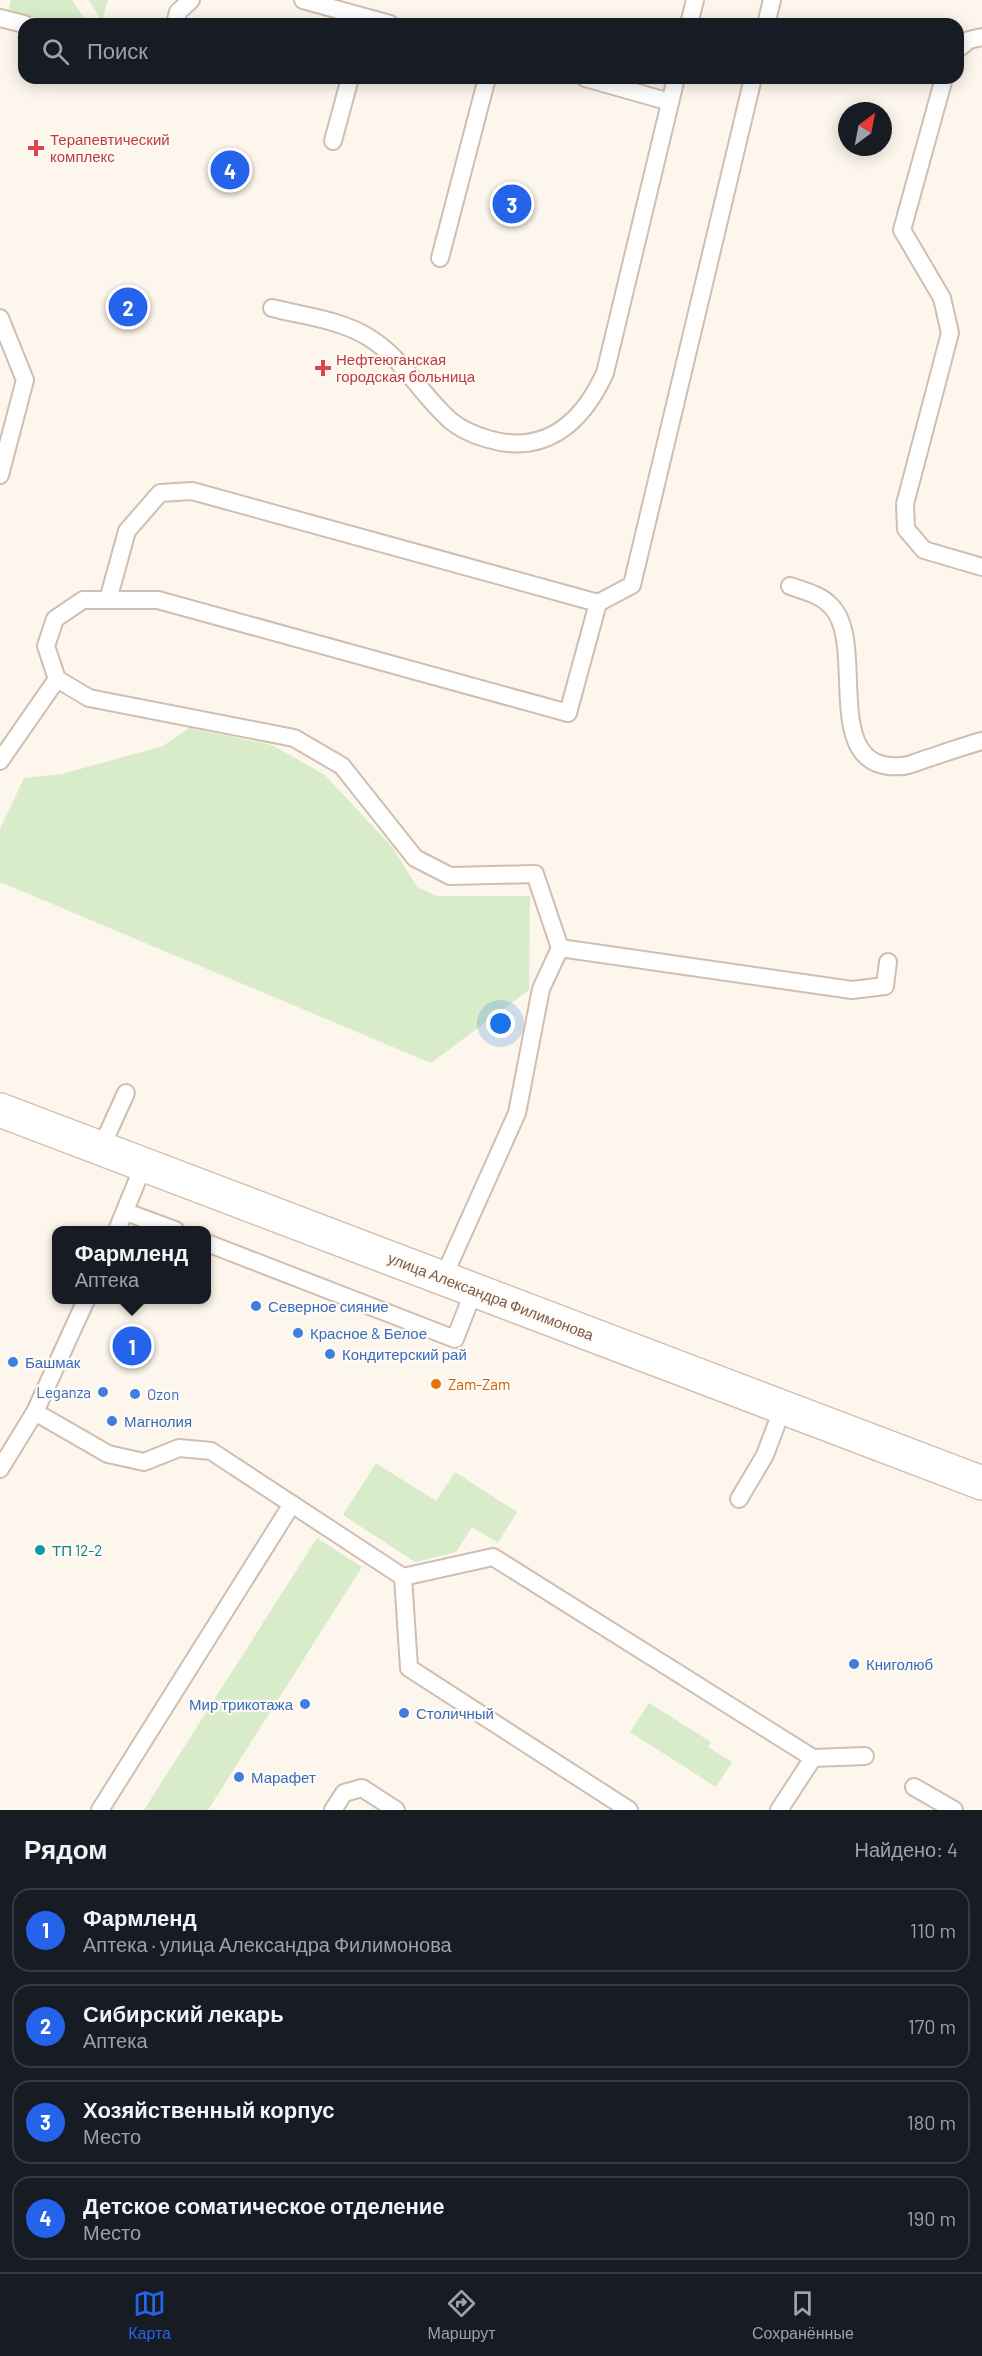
<!DOCTYPE html>
<html lang="ru">
<head>
<meta charset="utf-8">
<style>
	:root { --surface:#171b24; --page:#20242c; --text:#f1f3f6; --muted:#9ea1a6; --line:#363941; --accent:#2563eb }
	body { margin:0; font-family:Barlow,sans-serif; background:var(--page); color:var(--text) }
	.compass { position:absolute; left:838px; top:102px; width:54px; height:54px; border-radius:50%; background:var(--surface); box-shadow:0 3px 15px #0003; rotate:32deg }
	.you { position:absolute; left:501px; top:1024px; width:21px; height:21px; margin:-15px; border:4px solid #fff; border-radius:50%; background:#1a73e8; box-shadow:0 0 0 9px #1a73e833 }
	.badge { display:grid; place-items:center; width:39px; height:39px; border-radius:50%; background:var(--accent); color:#fff; font-size:20px; font-weight:700 }
	.pin { position:absolute; translate:-50% -50%; border:3px solid #fff; box-shadow:0 2px 6px #0006 }
	.popup { position:absolute; left:52px; top:1226px; width:159px; height:78px; box-sizing:border-box; display:grid; place-content:center; border-radius:12px; background:var(--surface); filter:drop-shadow(0 2px 4px #0005); font-size:20px; white-space:nowrap; color:var(--muted) }
	.popup b { font-size:22px; color:var(--text) }
	.popup::after { content:''; position:absolute; left:50%; top:100%; margin-left:-12px; border:12px solid transparent; border-top-color:var(--surface) }
	.list { margin:0; padding:0; list-style:none }
	h2 { display:flex; justify-content:space-between; align-items:center; height:78px; margin:0; padding:0 24px; font-size:26px }
	h2 small { font-size:20px; font-weight:400; color:var(--muted) }
	.list li { display:grid; grid-template-columns:39px 1fr auto; gap:18px; align-items:center; box-sizing:border-box; height:84px; margin:0 12px 12px; padding:0 12px; border:2px solid var(--line); border-radius:18px }
	.list b { display:block; font-size:22px; white-space:nowrap }
	.list p { margin:0; font-size:20px; white-space:nowrap; color:var(--muted) }
	.list em { font-size:20px; font-style:normal; color:var(--muted) }
	.icon { flex:none; width:33px; height:33px; fill:none; stroke:currentColor; stroke-width:2; stroke-linecap:round; stroke-linejoin:round }
	.map { position:relative; flex:none; width:982px; height:1810px; overflow:hidden }
	.search { position:absolute; background:var(--surface); box-shadow:0 3px 15px #0003; left:18px; right:18px; top:18px; height:66px; display:flex; align-items:center; gap:15px; box-sizing:border-box; padding:0 21px; border-radius:18px; color:var(--muted); font-size:22px }
	.sheet { height:462px; background:var(--surface) }
	nav { display:flex; justify-content:space-around; align-items:center; box-sizing:border-box; height:84px; border-top:2px solid var(--line); background:var(--surface); font-size:16px; color:var(--muted) }
	nav a { display:grid; justify-items:center; gap:3px }
	nav .on { color:var(--accent) }
	.map>svg:first-child { display:block }
</style>
</head>
<body>
<div class="map">
<svg width="982" height="1810" viewBox="0 0 982 1810">
	<rect width="100%" height="100%" fill="#fdf6ec"/>
	<g fill="#d8ecc9">
		<polygon points="11,0 72,0 88,24 53,24 8,12"/>
		<polygon points="89,0 108,0 102,21"/>
		<polygon points="189,728 272,745 325,775 393,848 417,887 437,896 530,896 529,990 431,1063 0,882 0,829 24,778 62,774 163,746"/>
		<polygon points="376,1463 436,1501 455,1472 517,1512 498,1543 472,1527 456,1552 415,1562 343,1515"/>
		<polygon points="317,1538 362,1567 208,1810 144,1810"/>
		<polygon points="649,1703 711,1742 708,1747 732,1762 716,1787 630,1732"/>
	</g>
	<g fill="none" stroke-linecap="round" stroke-linejoin="round">
		<g stroke="#d1beb0" stroke-width="20">
			<g id="lane">
				<polyline points="303,0 390,24"/>
				<polyline points="0,18 24,24"/>
				<polyline points="175,24 178,12 191,0"/>
				<polyline points="689,24 695,0"/>
				<polyline points="766,24 772,0"/>
				<polyline points="958,49 969,40 982,37"/>
				<polyline points="585,78 670,102"/>
				<polyline points="944,78 902,230 942,298 950,333 905,504 906,529 924,550 982,567"/>
				<polyline points="333,141 350,78"/>
				<polyline points="440,258 487,78"/>
				<path d="M 272,308 C 304,316 341,320 368,337 C 403,358 421,395 451,421 C 462,430 474,435 488,439 C 545,456 582,423 605,373 L 676,78"/>
				<polyline points="0,318 25,380 0,475"/>
				<path d="M 790,586 C 805,591 821,595 831,606 C 869,644 817,774 903,766 C 912,765 921,760 929,758 C 947,752 964,746 982,741"/>
				<polyline points="108,600 127,531 160,493 192,491 598,603 568,713 158,600 83,600 55,619 46,646 57,679 89,698 294,738 342,766 415,858 450,876 535,874 560,948"/>
				<polyline points="598,603 632,585 753,78"/>
				<polyline points="0,761 57,679"/>
				<polyline points="101,1148 126,1093"/>
				<polyline points="126,1212 175,1230"/>
				<polyline points="117,1230 144,1164"/>
				<polyline points="207,1243 455,1339 474,1290"/>
				<polyline points="443,1278 517,1113 541,989 560,948 852,990 885,986 888,962"/>
				<polyline points="86,1300 35,1412 108,1454 144,1462 179,1448 211,1451 403,1577 493,1557 813,1758 779,1810"/>
				<polyline points="0,1469 35,1412"/>
				<polyline points="739,1499 765,1455 783,1407"/>
				<polyline points="403,1577 409,1668 629,1810"/>
				<polyline points="813,1758 865,1756"/>
				<polyline points="914,1787 954,1810"/>
				<polyline points="100,1810 292,1504"/>
				<polyline points="333,1810 344,1793 362,1788 396,1810"/>
			</g>
		</g>
		<g stroke="#d6c0b0" stroke-width="36">
			<polyline id="secondary" points="0,1110 982,1483"/>
		</g>
		<use href="#lane" stroke="#fff" stroke-width="16"/>
		<use href="#secondary" stroke="#fff" stroke-width="33"/>
	</g>
	<g fill="#e0444e" stroke="#fffaf3" stroke-width="2">
		<path d="M33 139h6v6h6v6h-6v6h-6v-6h-6v-6h6z"/>
		<path d="M320 359h6v6h6v6h-6v6h-6v-6h-6v-6h6z"/>
	</g>
	<g fill="#3f7fe0" stroke="#fffaf3" stroke-width="2">
		<circle cx="256" cy="1306" r="6"/>
		<circle cx="298" cy="1333" r="6"/>
		<circle cx="330" cy="1354" r="6"/>
		<circle cx="13" cy="1362" r="6"/>
		<circle cx="103" cy="1392" r="6"/>
		<circle cx="135" cy="1394" r="6"/>
		<circle cx="112" cy="1421" r="6"/>
		<circle cx="854" cy="1664" r="6"/>
		<circle cx="305" cy="1704" r="6"/>
		<circle cx="404" cy="1713" r="6"/>
		<circle cx="239" cy="1777" r="6"/>
	</g>
	<circle fill="#e8710a" stroke="#fffaf3" stroke-width="2" cx="436" cy="1384" r="6"/>
	<circle fill="#0f9aa8" stroke="#fffaf3" stroke-width="2" cx="40" cy="1550" r="6"/>
	<g text-anchor="middle" dominant-baseline="central" stroke-width="4.5" stroke-linejoin="round" paint-order="stroke">
		<g font-size="15" fill="#be3a42" stroke="#fffaf3" text-anchor="start">
			<text x="50" y="139">Терапевтический<tspan x="50" dy="17">комплекс</tspan></text>
			<text x="336" y="359">Нефтеюганская<tspan x="336" dy="17">городская больница</tspan></text>
		</g>
		<g font-size="15" fill="#7a5c4d" stroke="#fffaf3">
			<text transform="translate(491 1296) rotate(21)">улица Александра Филимонова</text>
		</g>
		<g font-size="15" fill="#366cbe" stroke="#fffaf3" text-anchor="start">
			<text x="268" y="1306">Северное сияние</text>
			<text x="310" y="1333">Красное &amp; Белое</text>
			<text x="342" y="1354">Кондитерский рай</text>
			<text x="25" y="1362">Башмак</text>
			<text x="91" y="1392" text-anchor="end">Leganza</text>
			<text x="147" y="1394">Ozon</text>
			<text x="124" y="1421">Магнолия</text>
			<text x="866" y="1664">Книголюб</text>
			<text x="293" y="1704" text-anchor="end">Мир трикотажа</text>
			<text x="416" y="1713">Столичный</text>
			<text x="251" y="1777">Марафет</text>
		</g>
		<g font-size="15" fill="#c56008" stroke="#fffaf3" text-anchor="start">
			<text x="448" y="1384">Zam-Zam</text>
		</g>
		<g font-size="15" fill="#0d838f" stroke="#fffaf3" text-anchor="start">
			<text x="52" y="1550">ТП 12-2</text>
		</g>
	</g>
</svg>
<svg class="compass" viewBox="-18 -18 36 36"><path d="M0-13l5 13h-10z" fill="#e53935"/><path d="M0 13l5-13h-10z" fill="#9ea1a6"/></svg>
<div class="you"></div>
<div class="pin badge" style="left:132px;top:1346px">1</div>
<div class="popup"><b>Фармленд</b>Аптека</div>
<div class="pin badge" style="left:128px;top:307px">2</div>
<div class="pin badge" style="left:512px;top:204px">3</div>
<div class="pin badge" style="left:230px;top:170px">4</div>
<div class="search"><svg class="icon" aria-label="search" viewBox="0 0 24 24"><circle cx="10" cy="10" r="6"/><path d="M15 15l6 6"/></svg>Поиск</div>
</div>
<section class="sheet">
<h2>Рядом<small>Найдено: 4</small></h2>
<ul class="list">
<li><span class="badge">1</span><div><b>Фармленд</b><p>Аптека · улица Александра Филимонова</p></div><em>110 m</em></li>
<li><span class="badge">2</span><div><b>Сибирский лекарь</b><p>Аптека</p></div><em>170 m</em></li>
<li><span class="badge">3</span><div><b>Хозяйственный корпус</b><p>Место</p></div><em>180 m</em></li>
<li><span class="badge">4</span><div><b>Детское соматическое отделение</b><p>Место</p></div><em>190 m</em></li>
</ul>
</section>
<nav>
<a class="on"><svg class="icon" aria-label="map" viewBox="0 0 24 24"><path d="M3 6l6-2 6 2 6-2v14l-6 2-6-2-6 2zM9 4v14M15 6v14"/></svg>Карта</a>
<a><svg class="icon" aria-label="directions" viewBox="0 0 24 24"><path d="M12 3l9 9-9 9-9-9zM9 14v-3h6M13 9l2 2-2 2"/></svg>Маршрут</a>
<a><svg class="icon" aria-label="saved" viewBox="0 0 24 24"><path d="M7 4h10v16l-5-4-5 4z"/></svg>Сохранённые</a>
</nav>
</body>
</html>
